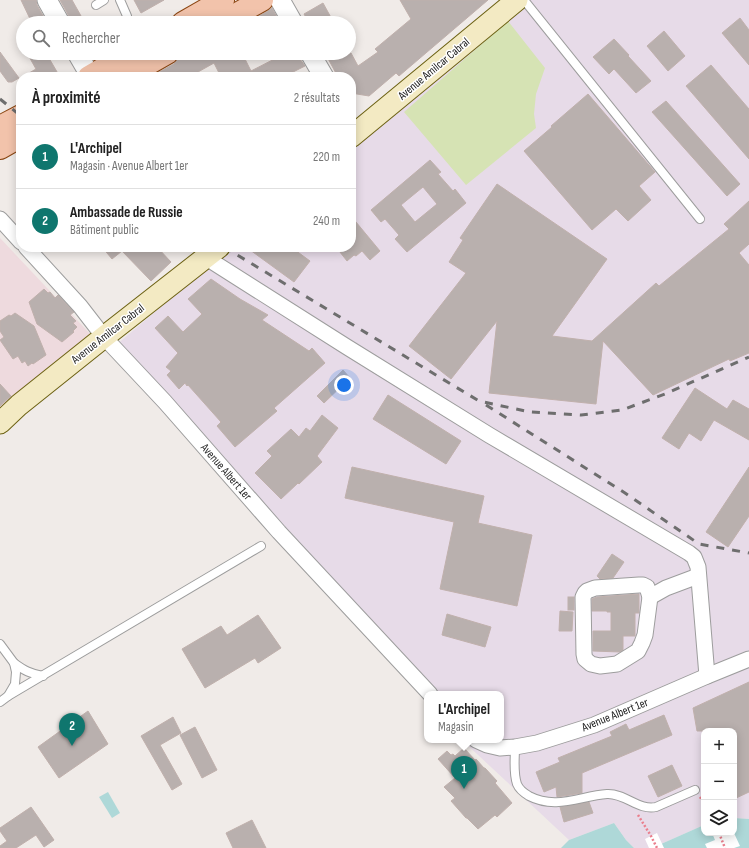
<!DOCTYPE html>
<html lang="fr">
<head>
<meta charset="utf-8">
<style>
	:root { --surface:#fff; --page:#f2f2f2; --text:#222; --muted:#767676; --line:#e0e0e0; --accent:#0f766e }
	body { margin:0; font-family:"Sofia Sans Condensed",sans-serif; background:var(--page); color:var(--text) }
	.controls { position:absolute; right:12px; bottom:12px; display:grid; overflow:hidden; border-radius:8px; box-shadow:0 2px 10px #0003 }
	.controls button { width:36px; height:36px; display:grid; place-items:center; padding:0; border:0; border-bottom:1px solid var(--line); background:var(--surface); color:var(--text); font:20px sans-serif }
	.you { position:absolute; left:344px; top:385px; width:14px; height:14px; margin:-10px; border:3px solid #fff; border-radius:50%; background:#1a73e8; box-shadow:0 0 0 6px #1a73e833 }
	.badge { display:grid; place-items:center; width:26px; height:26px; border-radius:50%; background:var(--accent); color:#fff; font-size:13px; font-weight:700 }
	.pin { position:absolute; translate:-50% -33px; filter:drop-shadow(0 1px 2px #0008) }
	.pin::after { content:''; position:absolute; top:21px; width:14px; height:12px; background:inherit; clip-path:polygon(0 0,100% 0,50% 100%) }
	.popup { position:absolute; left:424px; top:691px; width:80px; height:52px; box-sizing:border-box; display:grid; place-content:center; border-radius:8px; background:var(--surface); filter:drop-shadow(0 1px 3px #0005); font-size:13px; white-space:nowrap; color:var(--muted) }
	.popup b { font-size:15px; color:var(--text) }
	.popup::after { content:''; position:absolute; left:50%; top:100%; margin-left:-8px; border:8px solid transparent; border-top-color:var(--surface) }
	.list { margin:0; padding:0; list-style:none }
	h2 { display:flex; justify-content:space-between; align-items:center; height:52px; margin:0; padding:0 16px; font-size:17px }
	h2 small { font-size:13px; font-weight:400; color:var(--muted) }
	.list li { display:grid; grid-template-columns:26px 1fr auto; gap:12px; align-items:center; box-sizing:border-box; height:64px; padding:0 16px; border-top:1px solid var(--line) }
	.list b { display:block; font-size:15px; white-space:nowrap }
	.list p { margin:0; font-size:13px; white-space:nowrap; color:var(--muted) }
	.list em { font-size:13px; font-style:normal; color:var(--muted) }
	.icon { flex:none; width:22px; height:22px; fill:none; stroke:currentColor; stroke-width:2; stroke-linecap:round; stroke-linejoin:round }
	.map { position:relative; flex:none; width:749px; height:848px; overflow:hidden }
	.search { position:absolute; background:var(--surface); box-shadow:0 2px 10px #0003; left:16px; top:16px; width:340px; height:44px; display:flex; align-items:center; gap:10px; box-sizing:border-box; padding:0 14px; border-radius:22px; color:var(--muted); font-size:15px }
	.panel { position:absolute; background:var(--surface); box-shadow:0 2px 10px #0003; left:16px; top:72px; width:340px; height:180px; border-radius:16px }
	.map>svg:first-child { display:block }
</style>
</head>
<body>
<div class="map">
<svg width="749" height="848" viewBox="0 0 749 848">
	<rect width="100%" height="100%" fill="#f0ebe8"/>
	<polygon fill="#eedade" points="0,238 92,336 0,420"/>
	<polygon fill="#e7dbe8" points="528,0 749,0 749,819 734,818 734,731 704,731 704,825 652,848 634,848 626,840 614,823 569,840 462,740 501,740 501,694 427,694 427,702 108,352 231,247 351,247 351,147"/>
	<polygon fill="#d6e3b4" points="508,21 545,68 536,94 534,114 536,128 466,185 404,112"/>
	<g fill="#aed8d8">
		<polygon points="108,792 120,813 112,818 99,797"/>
		<polygon points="734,818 749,819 749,848 652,848 704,825 704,833 734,833"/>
		<polygon points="614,823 626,840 634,848 561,848 569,840"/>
	</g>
	<g fill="#fff">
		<polygon points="657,833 664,848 649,848 645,839"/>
		<polygon points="712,833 726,833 727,834 730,833 734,833 740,846 734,848 707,848 705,844 715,840"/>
	</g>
	<g fill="#b9b0ae" stroke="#c0b0ac" fill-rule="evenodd">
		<polygon points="21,0 36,0 37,5 47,23 32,23"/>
		<polygon points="60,0 72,0 85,23 71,23 70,18"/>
		<polygon points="134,0 164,0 141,13"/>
		<polygon points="400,0 488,0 399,76 396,73 369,96 351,93 351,77 338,77 325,53 351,53 358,66 378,52 375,49 411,19"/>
		<polygon points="323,3 334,23 309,23 304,14"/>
		<polygon points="272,8 280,23 247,23 268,11"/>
		<polygon points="740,18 749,30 749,65 722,33"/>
		<polygon points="664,31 685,56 668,71 647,46"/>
		<polygon points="614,39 629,55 628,56 651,81 636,93 614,69 609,74 593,57"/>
		<polygon points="0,52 19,78 12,82 8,82 0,71"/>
		<polygon points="27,53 46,53 60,77 22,77 36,69"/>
		<polygon points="179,53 242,53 251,71 286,53 299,53 300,59 305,66 283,77 221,77 214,63 189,77 150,77 174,64 178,59"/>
		<polygon points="711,65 749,109 749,159 686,86"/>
		<polygon points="588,94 655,172 639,186 651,200 628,221 616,209 592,230 524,151 552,127 551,126"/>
		<polygon points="666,101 740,184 727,196 652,112"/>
		<path d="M 430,160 L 441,172 L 438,174 L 453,191 L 455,189 L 466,203 L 407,252 L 395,239 L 399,235 L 385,219 L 381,222 L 371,210 ZM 423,187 L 437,204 L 415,222 L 401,205 Z"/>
		<polygon points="497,184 607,259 552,336 592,341 656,283 659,286 729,229 724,224 749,201 749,244 739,253 749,265 749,353 730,361 729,359 653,395 603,341 596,404 489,393 497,321 451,379 409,346 466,273 449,262 463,240 460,238"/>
		<polygon points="351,216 380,251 370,260 362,251 356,256 354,255 347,261 336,247 351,247"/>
		<polygon points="102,247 157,247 171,262 151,281 122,251 112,259"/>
		<polygon points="246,247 291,247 310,261 294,282"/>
		<polygon points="211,279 240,299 268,315 262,320 309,351 312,348 325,363 274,408 277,411 235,447 217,426 221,422 188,385 187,386 185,383 179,389 167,375 171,371 166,367 178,353 155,328 168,316 183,332 202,314 188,299"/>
		<polygon points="44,289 48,293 50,292 55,298 58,295 74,312 70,315 76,321 73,323 77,327 73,331 74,332 62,342 37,324 29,302"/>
		<polygon points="15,313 34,326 46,355 33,364 32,363 28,366 25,361 22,363 18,356 13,359 0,340 4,337 0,331 0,321 9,315 11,316"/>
		<polygon points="343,370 350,378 324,403 317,396"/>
		<polygon points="0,384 11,396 0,406"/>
		<polygon points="695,388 727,409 733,400 749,409 749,440 714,420 701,441 689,433 679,449 662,438"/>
		<polygon points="388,395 461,441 446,464 373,419"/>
		<polygon points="322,415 338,428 317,456 322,462 299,484 298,483 281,499 255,473 272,456 267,451 291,429 299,437 306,428 310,431"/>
		<polygon points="352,467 484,496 478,523 532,535 517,606 440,589 454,522 345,498"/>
		<polygon points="749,467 749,516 728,547 706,532"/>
		<polygon points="612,554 624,562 613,578 600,579 597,576"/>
		<polygon points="639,594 639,613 635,613 635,636 623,636 623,650 620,652 593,651 593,631 611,631 611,612 607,612 607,611 592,611 592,599 597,597"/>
		<rect x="568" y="597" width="6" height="13"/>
		<polygon points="560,611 573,612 572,631 559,631"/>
		<polygon points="447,614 491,627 485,647 442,635"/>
		<polygon points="258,615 281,648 258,663 255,658 205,688 182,649 221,626 227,635"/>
		<polygon points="749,682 749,792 734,799 734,731 697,731 693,708"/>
		<polygon points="88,711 108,744 59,778 38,747"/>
		<polygon points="664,715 672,735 582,773 582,793 557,797 556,787 544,792 536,772 560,762 558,758 612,736 610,732 626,724 629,730"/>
		<polygon points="173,717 181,733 160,745 182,784 172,790 141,736"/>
		<polygon points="195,727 217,770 202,778 180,735"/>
		<polygon points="464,748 475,760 476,759 484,768 485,768 497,781 495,783 512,803 497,817 495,815 478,829 467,818 466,818 451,801 455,798 444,787 455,778 438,759 447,751 451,755 453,754 455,756"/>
		<polygon points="672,765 682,786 658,797 648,776"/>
		<polygon points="589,802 593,813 564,822 560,807"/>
		<polygon points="31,807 54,840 44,847 36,835 16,848 0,848 0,846 7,841 0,831 0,828"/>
		<polygon points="252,820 266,848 233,848 226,833"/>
	</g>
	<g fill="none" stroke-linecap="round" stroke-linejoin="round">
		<g stroke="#9d9d9d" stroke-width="10">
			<g id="service">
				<polyline points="120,0 127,16 124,23"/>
				<polyline points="524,0 700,219"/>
				<polyline points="96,5 104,0"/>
				<polyline points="0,644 14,663 16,672 15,684 8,696 0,702"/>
				<path d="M 14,663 C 25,671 29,673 43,676"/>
				<polyline points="8,696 261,546"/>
				<path d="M 515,747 C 515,759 513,772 517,784 C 519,789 524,793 529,796 C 556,810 580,796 607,794 C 625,793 639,811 656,807 L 695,790"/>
			</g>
		</g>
		<g stroke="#9d9d9d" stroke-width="17">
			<g id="minor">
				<polyline points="0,219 21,242"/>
				<polyline points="26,247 80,306 104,337 165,402 279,532 430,694"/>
				<polyline points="205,257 347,347 489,435 689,553 694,557 698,567 707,676"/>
				<polygon points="639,585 643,585 647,587 650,597 645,635 642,643 638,651 617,664 600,666 591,664 585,659 584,654 583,597 585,593 587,591 595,588"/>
				<polyline points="650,597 666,588 698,576"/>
				<polyline points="476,740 487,745 500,748 515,747 537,743 594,725 707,676 749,659"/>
			</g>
		</g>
		<g stroke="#9d9d9d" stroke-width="21">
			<g id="tertiary">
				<polyline points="47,0 60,23"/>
				<polyline points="280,0 293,23"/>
				<polyline points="77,53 91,77"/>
				<polyline points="310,53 324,77"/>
			</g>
		</g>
		<g stroke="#6c6112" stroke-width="23">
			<g id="secondary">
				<polyline points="351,137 517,0"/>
				<polyline points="0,423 19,405 104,337 219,247"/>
			</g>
		</g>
		<g stroke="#8b4612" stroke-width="24">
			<g id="primary">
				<polyline points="183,23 223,0"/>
				<polyline points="221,23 262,0"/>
				<polyline points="89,77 130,53"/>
				<polyline points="125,77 167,53"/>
				<polyline points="0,127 21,116"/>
				<polyline points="0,148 21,136"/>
			</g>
		</g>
		<g stroke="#ea7f8d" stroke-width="2.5" stroke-dasharray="2 2" stroke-linecap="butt">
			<polyline points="700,797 704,803"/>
			<polyline points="638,815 651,836 657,848"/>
			<polyline points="719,833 725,848"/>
		</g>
		<use href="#service" stroke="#fff" stroke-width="8"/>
		<use href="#minor" stroke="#fff" stroke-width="15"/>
		<use href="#tertiary" stroke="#fff" stroke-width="19"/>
		<use href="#secondary" stroke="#f3eac3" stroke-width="21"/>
		<use href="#primary" stroke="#f2c3ab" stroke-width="22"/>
		<g stroke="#6e6e6e" stroke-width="3" stroke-dasharray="8 8" stroke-linecap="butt">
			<polyline points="0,99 21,116"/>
			<polyline points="224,247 479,401 530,412 581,415 622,410 665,394 749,357"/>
			<polyline points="486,405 625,493 699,544 749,553"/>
		</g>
	</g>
	<g text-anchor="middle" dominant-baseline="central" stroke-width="3" stroke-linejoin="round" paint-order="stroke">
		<g font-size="12" fill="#202020" stroke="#fff">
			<text transform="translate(434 69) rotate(-40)">Avenue Amilcar Cabral</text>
			<text transform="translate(108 334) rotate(-38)">Avenue Amilcar Cabral</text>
			<text transform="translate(226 472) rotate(49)">Avenue Albert 1er</text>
			<text transform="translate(615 715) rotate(-22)">Avenue Albert 1er</text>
		</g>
	</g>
</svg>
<div class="controls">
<button>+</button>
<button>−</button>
<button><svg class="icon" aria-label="layers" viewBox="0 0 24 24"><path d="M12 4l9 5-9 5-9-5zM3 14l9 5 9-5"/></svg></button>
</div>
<div class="you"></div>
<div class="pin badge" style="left:464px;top:789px">1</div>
<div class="popup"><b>L'Archipel</b>Magasin</div>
<div class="pin badge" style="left:72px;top:746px">2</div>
<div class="search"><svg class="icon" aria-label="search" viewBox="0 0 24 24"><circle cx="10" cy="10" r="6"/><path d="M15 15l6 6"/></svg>Rechercher</div>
<section class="panel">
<h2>À proximité<small>2 résultats</small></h2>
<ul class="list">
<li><span class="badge">1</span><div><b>L'Archipel</b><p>Magasin · Avenue Albert 1er</p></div><em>220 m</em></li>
<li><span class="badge">2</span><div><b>Ambassade de Russie</b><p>Bâtiment public</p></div><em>240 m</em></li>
</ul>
</section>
</div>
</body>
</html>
